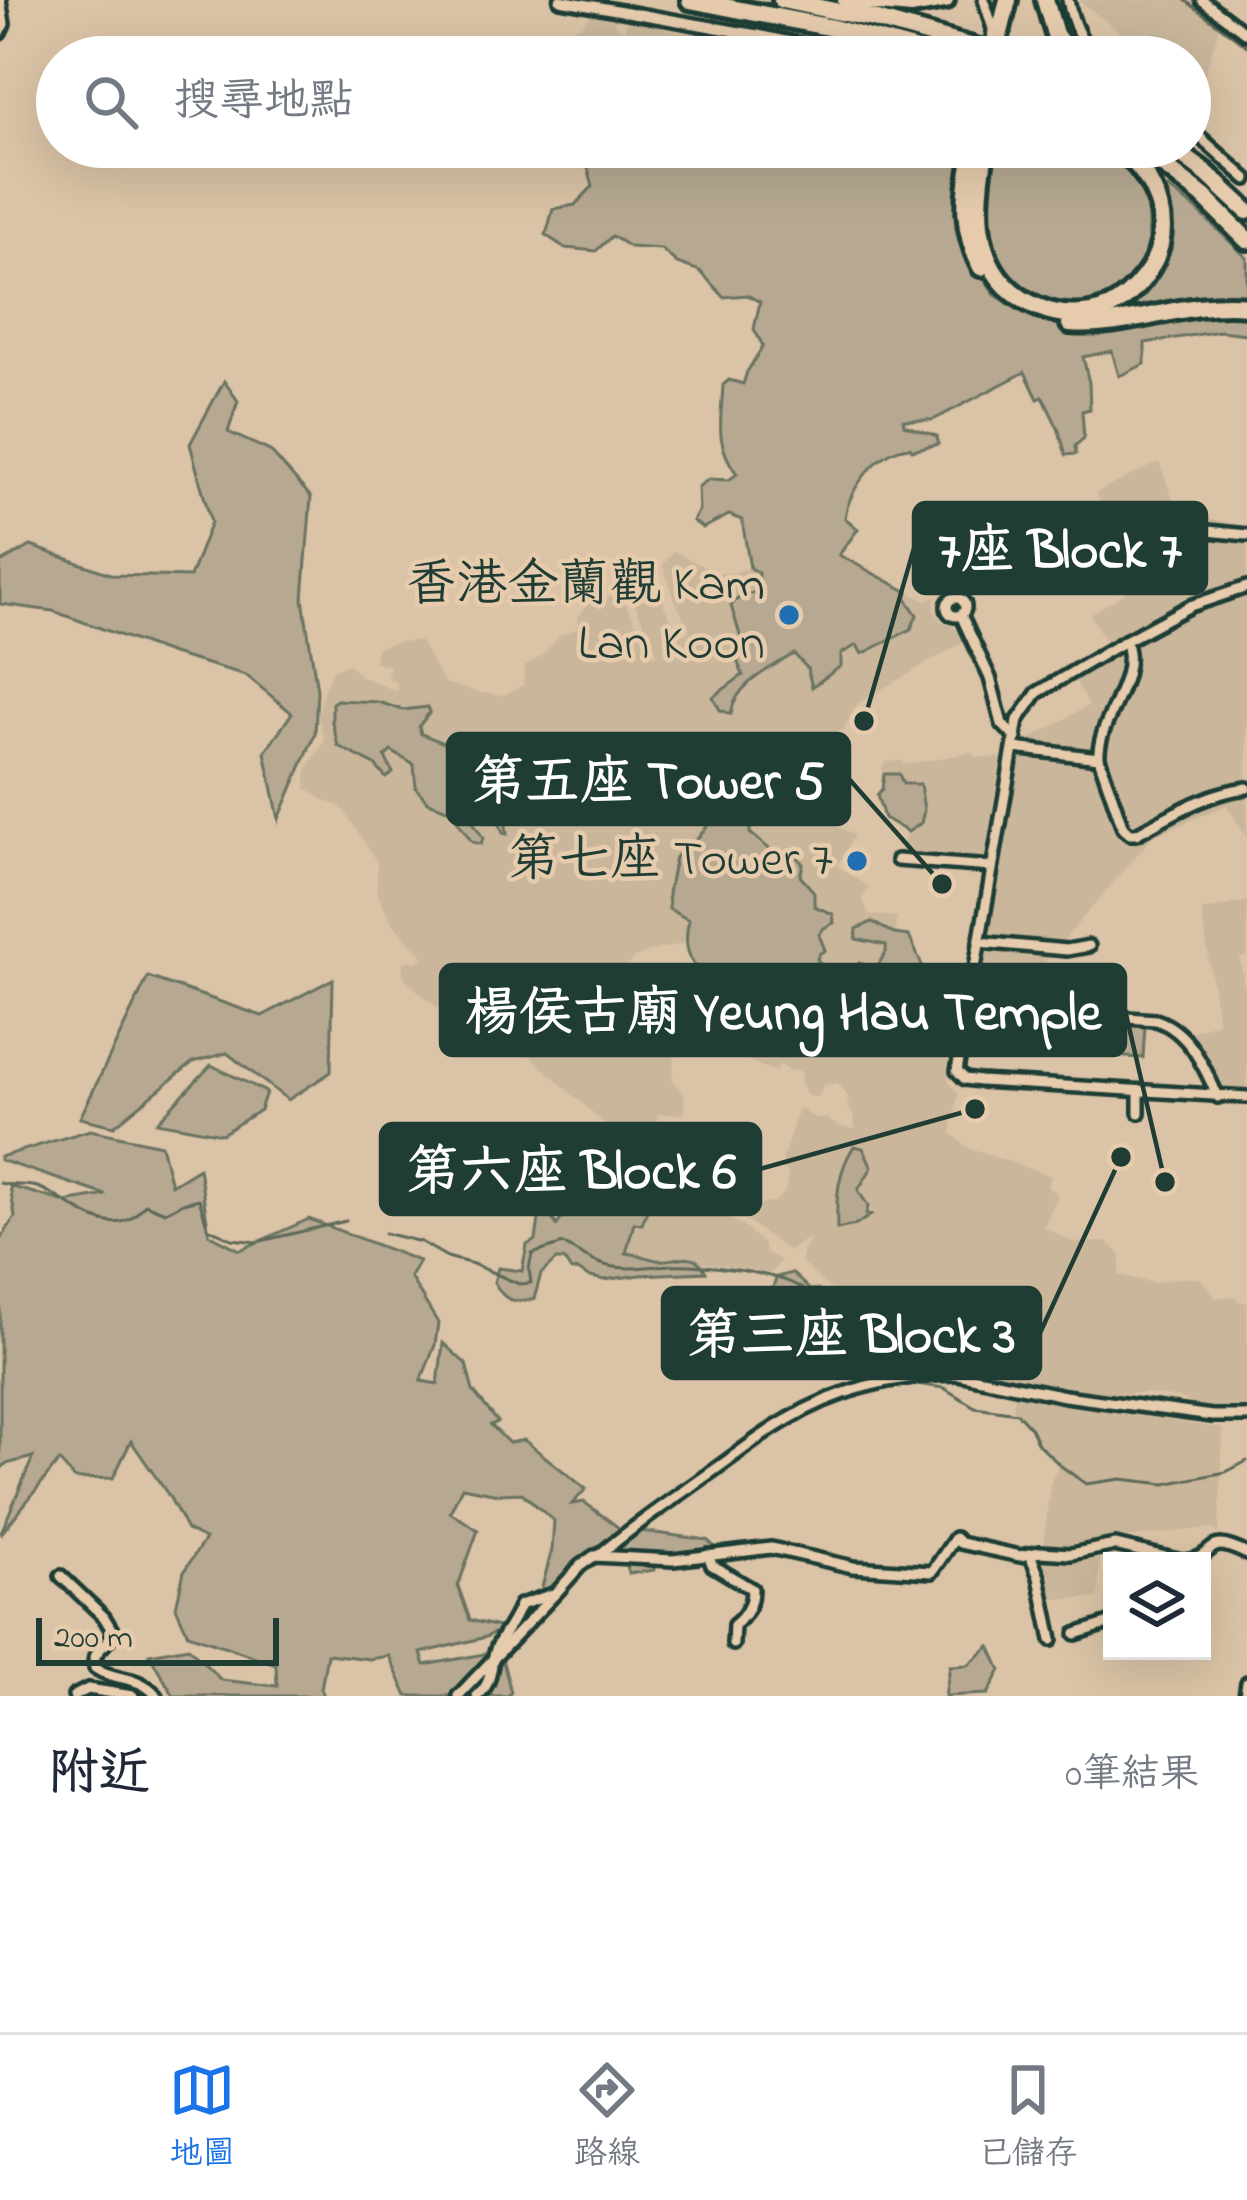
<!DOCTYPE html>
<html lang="zh-TW">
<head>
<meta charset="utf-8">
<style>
	:root { --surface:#fff; --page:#f6f6f7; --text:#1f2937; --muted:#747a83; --line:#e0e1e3; --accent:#1a73e8 }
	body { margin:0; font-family:"Indie Flower","LXGW WenKai TC",sans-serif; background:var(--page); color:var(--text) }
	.controls { position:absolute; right:36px; bottom:36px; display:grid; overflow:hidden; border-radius:0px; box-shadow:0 12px 48px #0002 }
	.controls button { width:108px; height:108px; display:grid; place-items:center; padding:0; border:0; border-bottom:3px solid var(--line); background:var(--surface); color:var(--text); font:60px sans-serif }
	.scale { position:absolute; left:36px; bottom:30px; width:243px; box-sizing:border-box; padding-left:12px; border:6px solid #1f3d34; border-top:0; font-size:33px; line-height:42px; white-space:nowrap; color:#1f3d34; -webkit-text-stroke:9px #e6cbad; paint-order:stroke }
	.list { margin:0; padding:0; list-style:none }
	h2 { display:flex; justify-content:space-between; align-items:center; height:156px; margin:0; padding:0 48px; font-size:51px }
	h2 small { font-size:39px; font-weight:400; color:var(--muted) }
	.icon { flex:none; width:66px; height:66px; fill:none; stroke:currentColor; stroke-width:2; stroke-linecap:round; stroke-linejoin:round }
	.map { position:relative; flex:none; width:1247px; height:1696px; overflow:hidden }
	.search { position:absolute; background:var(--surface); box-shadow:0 12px 48px #0002; left:36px; right:36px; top:36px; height:132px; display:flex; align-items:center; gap:30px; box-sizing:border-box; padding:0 42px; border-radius:66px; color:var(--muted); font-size:45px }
	.sheet { height:336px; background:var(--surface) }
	nav { display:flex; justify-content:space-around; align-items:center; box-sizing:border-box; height:168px; border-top:3px solid var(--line); background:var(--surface); font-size:33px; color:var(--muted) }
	nav a { display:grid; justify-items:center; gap:6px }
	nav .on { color:var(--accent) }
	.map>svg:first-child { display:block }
</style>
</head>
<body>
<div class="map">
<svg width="1247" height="1696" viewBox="0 0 1247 1696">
	<rect width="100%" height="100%" fill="#dac3a6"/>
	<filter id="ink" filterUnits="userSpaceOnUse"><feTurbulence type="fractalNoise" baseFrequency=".00833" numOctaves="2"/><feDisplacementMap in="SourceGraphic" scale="24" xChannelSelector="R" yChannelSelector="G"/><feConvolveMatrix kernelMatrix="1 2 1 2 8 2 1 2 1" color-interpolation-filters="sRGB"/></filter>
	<g filter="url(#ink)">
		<g fill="#c9b69b" fill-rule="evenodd">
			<polygon points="1079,0 1184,0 1219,27 1199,94 1190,87 1190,57 1152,57"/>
			<polygon points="599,4 614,17 615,25 624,30 628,18 677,32 696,30 710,57 626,55 610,33 571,57 532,57 537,44 558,37 583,24"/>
			<polygon points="1159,462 1181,521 1209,519 1247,527 1247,837 1227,805 1153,836 1040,968 1038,1006 976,1002 1022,744 1089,705 1075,680 1114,656 1090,614 1125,593 1112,533 1096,493"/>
			<path d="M 674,551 L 714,572 L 728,574 L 750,568 L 758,573 L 761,591 L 744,596 L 732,614 L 744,648 L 743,675 L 713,697 L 731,713 L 733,699 L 757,677 L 794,653 L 807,668 L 812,686 L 841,666 L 840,655 L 857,645 L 862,654 L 913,608 L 906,599 L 908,592 L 925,601 L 935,596 L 934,610 L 941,621 L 954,627 L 967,640 L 858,703 L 843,730 L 833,734 L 821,757 L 824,776 L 815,815 L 854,835 L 837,866 L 869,887 L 862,898 L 869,915 L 897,917 L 895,934 L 872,922 L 873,944 L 887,945 L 864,1001 L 866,1017 L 881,1024 L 879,1046 L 949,1047 L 947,1068 L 949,1082 L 958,1094 L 951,1133 L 970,1149 L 1051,1176 L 1047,1187 L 1058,1195 L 1043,1227 L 1075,1243 L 1107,1242 L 1121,1255 L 1119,1275 L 1153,1283 L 1178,1278 L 1199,1278 L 1213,1292 L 1215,1298 L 1235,1296 L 1238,1301 L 1247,1303 L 1247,1411 L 1207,1410 L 1179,1398 L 1147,1393 L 1105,1394 L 944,1368 L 921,1358 L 871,1326 L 802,1263 L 802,1253 L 810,1239 L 806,1239 L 789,1251 L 740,1216 L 751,1207 L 775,1202 L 786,1191 L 788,1172 L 782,1168 L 783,1158 L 799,1107 L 816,1119 L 827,1119 L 837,1126 L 855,1129 L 853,1114 L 847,1108 L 849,1098 L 837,1083 L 823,1085 L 819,1097 L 807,1096 L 801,1084 L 801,1071 L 787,1070 L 780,1064 L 775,1072 L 751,1062 L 747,1049 L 724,1030 L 719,1005 L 711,995 L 714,978 L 749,967 L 794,968 L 815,979 L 826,971 L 817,960 L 819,935 L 824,928 L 789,854 L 775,854 L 750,832 L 710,823 L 697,839 L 676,856 L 668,893 L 669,908 L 689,920 L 683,944 L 651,951 L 632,959 L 618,978 L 634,985 L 637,999 L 677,1032 L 672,1080 L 684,1094 L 684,1114 L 658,1114 L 655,1136 L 645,1160 L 456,989 L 438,1008 L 408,982 L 403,974 L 403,962 L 411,960 L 416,962 L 424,957 L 393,924 L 377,893 L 377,862 L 342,807 L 322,799 L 306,788 L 307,769 L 325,740 L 318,718 L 323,691 L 333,670 L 348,664 L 362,677 L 398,692 L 396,682 L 387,677 L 390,666 L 375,662 L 377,648 L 395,642 L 419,641 L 445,683 L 475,692 L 503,696 L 523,685 L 525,666 L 542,656 L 560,635 L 580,628 L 577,618 L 589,602 L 599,606 L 609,597 L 621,595 L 643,637 L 654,655 L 658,654 L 637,609 L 627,573 L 638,564 L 651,568 L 662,591 L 664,606 L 676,629 L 685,635 L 690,630 L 676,603 L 663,565 ZM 378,702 L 403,710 L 428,707 L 429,712 L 419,726 L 421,734 L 460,779 L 497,802 L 507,824 L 503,833 L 499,820 L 486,803 L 474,794 L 462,792 L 456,796 L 466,814 L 428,802 L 416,788 L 414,766 L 391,750 L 385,757 L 393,773 L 386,777 L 375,765 Z"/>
			<polygon points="973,752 974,757 1001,758 983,871 894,864 908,832 921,823 899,774 884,774 882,768 885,762 902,761 903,765"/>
			<polygon points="1247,901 1247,956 1240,958 1247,1011 1247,1088 1226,1088 1225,1085 1218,1085 1205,1056 1189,1033 1218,1022 1202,911"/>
			<polygon points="680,1187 744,1227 764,1245 765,1252 781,1260 771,1273 701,1262 693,1257 652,1260 625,1253 634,1223 664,1195"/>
			<polygon points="1015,1395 1223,1429 1219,1532 1210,1528 1044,1547 1050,1485 1058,1466 1037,1445 1029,1429 1013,1412"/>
			<polygon points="1100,1559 1098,1598 1048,1599 1038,1560"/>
		</g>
		<g fill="#b7a991" stroke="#6b7362" stroke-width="3">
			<polygon points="715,19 726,28 738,24 744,26 754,57 710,57 696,30 700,23"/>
			<path d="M 553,147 L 971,147 L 967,164 L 970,256 L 995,295 L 1023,312 L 1093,328 L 1192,312 L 1247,312 L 1247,334 L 1220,331 L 1145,343 L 1145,364 L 1119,376 L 1112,351 L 1083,357 L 1089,383 L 1090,409 L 1082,411 L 1084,438 L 1075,446 L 1076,454 L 1066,455 L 1058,428 L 1043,397 L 1038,399 L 1025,372 L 933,420 L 903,420 L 904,425 L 937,436 L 938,444 L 912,450 L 910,447 C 879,449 848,489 845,518 L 858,529 L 839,555 L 908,592 L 906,599 L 917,615 L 911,629 L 862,654 L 857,645 L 841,654 L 841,666 L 812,687 L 807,668 L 794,654 C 769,669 735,684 731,714 L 720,710 L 713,697 L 743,675 L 736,658 L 744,648 L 731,606 C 736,596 750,594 761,591 L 758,573 L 750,568 L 742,520 L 729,515 L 703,528 L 693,521 L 699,510 L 698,487 L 709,479 L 729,480 L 737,474 C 714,442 721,423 723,385 L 729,380 L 743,384 L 747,372 L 763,346 L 754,329 L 760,302 L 747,295 L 724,297 L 700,271 L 677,263 L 661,249 L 630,247 L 612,236 L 596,251 L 565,248 L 546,235 L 553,209 L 575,205 L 593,186 L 587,164 L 557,164 Z"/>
			<polygon points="993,147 1100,147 1132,174 1147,204 1149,240 1142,268 1114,293 1079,305 1044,303 1017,291 985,238 984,204"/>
			<path d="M 1168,188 L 1196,209 L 1247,258 L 1247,298 C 1202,290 1160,305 1116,313 L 1156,277 L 1167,248 L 1165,193 Z"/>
			<polygon points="224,381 238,401 228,432 270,451 311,497 303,599 317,690 315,734 279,819 265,752 292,713 246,675 172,654 53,611 0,604 0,563 31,546 113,575 190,577 211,522 190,444"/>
			<path d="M 337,700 L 378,702 L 403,710 L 428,707 L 430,712 L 419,726 L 421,734 L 447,744 L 448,763 L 460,779 L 470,772 L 494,787 L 500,795 L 497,802 L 505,815 L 507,834 L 503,833 C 497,811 484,796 462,792 L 457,796 L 483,838 L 481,844 L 472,842 L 450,810 L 428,802 L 416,788 L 414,765 L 391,751 L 385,757 L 393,773 L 386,778 L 375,765 L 338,746 L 332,722 L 332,703 Z"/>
			<polygon points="884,774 899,774 903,784 920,784 924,810 921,823 908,832 884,818 877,795 882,789"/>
			<path d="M 731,816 L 750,823 L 750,833 L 775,854 L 793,851 L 803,864 L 800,876 L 814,892 L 814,906 L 833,914 L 834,923 L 824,928 L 819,935 L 825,950 L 819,954 L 817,959 L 826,971 L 825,988 L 822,989 L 815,979 L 794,968 L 786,969 L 777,979 C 742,956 741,975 705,978 C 687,960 683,944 689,920 L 669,909 L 668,893 L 675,857 L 697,839 L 710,823 Z"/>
			<polygon points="872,922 895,934 909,936 931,985 944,1005 934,1029 949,1041 949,1047 879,1046 881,1024 866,1017 864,1001 848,986 850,974 859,963 876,968 886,952 886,945 856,939 857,929"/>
			<polygon points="148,977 262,1016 333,979 331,1072 288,1100 227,1053 193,1062 114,1126 80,1118"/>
			<polygon points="1109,1023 1145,1025 1143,1058 1107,1056"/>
			<polygon points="211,1065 266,1092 260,1110 222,1134 157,1122"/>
			<path d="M 609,1128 L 675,1189 L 648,1208 L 642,1224 L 634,1223 L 626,1253 C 637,1254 647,1258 657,1260 C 679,1262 693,1247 706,1272 L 640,1275 L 604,1280 L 587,1276 L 578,1270 L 571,1271 L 564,1260 L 556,1260 L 541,1274 L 534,1299 C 513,1304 504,1301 494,1282 L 498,1268 L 522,1271 L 527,1245 L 536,1240 L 540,1212 L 546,1212 L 557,1225 L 575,1199 L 571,1192 L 584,1175 L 581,1168 L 596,1152 L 593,1144 Z"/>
			<polygon points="90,1130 161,1145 171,1185 199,1168 209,1234 240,1250 309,1219 419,1261 410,1277 438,1323 435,1345 421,1381 438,1384 443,1343 466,1364 473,1391 498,1422 491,1425 509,1443 524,1440 586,1489 572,1504 584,1502 619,1528 707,1540 716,1548 655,1559 654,1570 629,1574 622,1554 572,1563 565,1589 540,1594 552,1550 554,1521 522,1493 498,1494 462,1487 450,1512 478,1530 458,1586 470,1620 503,1628 486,1637 421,1653 425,1665 500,1651 511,1692 508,1696 407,1696 389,1656 370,1659 327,1654 321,1689 324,1696 174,1696 149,1654 188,1647 221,1680 277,1686 276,1664 188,1634 176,1607 184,1571 205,1539 187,1530 169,1496 131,1441 113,1478 75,1479 59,1461 0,1535 33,1457 6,1464 0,1470 0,1240 15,1217 10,1186 65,1202 106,1195 0,1160 0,1157"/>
			<path d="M 854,1146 L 863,1148 L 872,1167 L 858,1190 L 868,1206 L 866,1214 L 871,1215 L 856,1225 L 837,1229 C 836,1199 837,1172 854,1146 Z"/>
			<path d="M 792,1273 L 810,1290 L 818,1290 C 834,1307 847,1325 865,1341 L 870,1341 L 875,1351 L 876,1371 L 842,1344 L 828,1343 L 772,1289 L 777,1277 Z"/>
			<polygon points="990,1646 1001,1670 988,1694 945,1696 950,1666 968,1665"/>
		</g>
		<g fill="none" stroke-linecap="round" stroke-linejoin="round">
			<g stroke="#5e6a5a" stroke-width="3">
				<polyline points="1185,0 1247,46"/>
				<path d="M 0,1183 C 13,1187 28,1183 40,1188 C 64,1197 103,1236 131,1218 C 137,1214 141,1209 145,1204 L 165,1212 L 183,1203 L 199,1199 L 208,1228 L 232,1239 L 257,1242 L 346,1221"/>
				<path d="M 384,1233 L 421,1242 L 447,1257 L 473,1264 L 519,1284 L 531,1283 L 529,1269 L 532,1254 L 563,1244 C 579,1253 596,1265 615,1267 C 634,1270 651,1266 671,1265 C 696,1263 794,1273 807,1294 C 811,1300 810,1306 811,1313 C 818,1320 828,1327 834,1335 C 848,1352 862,1367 883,1377"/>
				<polyline points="903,1382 944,1388 975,1407 1017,1413 1030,1427 1038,1444 1061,1466 1086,1484 1121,1479 1165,1484 1226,1472 1247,1461"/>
				<polyline points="89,1685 120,1685 146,1696"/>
			</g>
			<g stroke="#1f3d34" stroke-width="18">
				<g id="minor">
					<polyline points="560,0 757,35 859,57"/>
					<polyline points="984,0 993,29 992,41"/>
					<path d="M 1068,0 C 1072,21 1080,42 1096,57"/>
					<polyline points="1202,0 1247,34"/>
					<polyline points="0,33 4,24 0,0"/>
					<polyline points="1190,128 1247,179"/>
					<polyline points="1208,531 1247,535"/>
					<polyline points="1247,587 1190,606 1125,641 1037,693 1018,720 957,1071 965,1079 980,1081 1247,1097"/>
					<circle cx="956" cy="607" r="9"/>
					<polyline points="961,615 990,678 1002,724 1016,738"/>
					<path d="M 1014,748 L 1099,758 C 1096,722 1141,678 1125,641"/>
					<path d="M 1099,758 L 1123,828 L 1130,834 L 1136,834 C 1172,815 1205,793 1247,788"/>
					<polyline points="897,860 992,867"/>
					<polyline points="979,942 1067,950 1089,946"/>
					<path d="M 967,1007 L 1156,1020 C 1189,1031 1204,1066 1218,1097"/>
					<polyline points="1139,1092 1139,1113"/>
					<polyline points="890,1349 938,1370 1065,1396 1212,1416 1247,1416"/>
					<polyline points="1030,1554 1039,1577 1052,1640"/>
					<path d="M 708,1555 L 712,1565 L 752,1589 C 752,1605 746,1616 734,1625 L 733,1644"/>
					<path d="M 598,1556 C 633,1526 672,1500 710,1473 C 736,1455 760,1435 787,1420 C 838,1389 897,1375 956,1374"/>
					<path d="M 1183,1561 C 1221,1557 1202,1532 1247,1554"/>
					<path d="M 61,1576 L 104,1617 L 113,1632 C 108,1647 90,1650 95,1668 C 115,1682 137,1673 157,1696"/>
					<polyline points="1076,1634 1112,1622"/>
					<polyline points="74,1696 88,1689 133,1696"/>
					<polyline points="458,1696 554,1595"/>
					<path d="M 477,1696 C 496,1681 488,1659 500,1641 C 508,1627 514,1621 520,1605 L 556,1593 L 580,1566 L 594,1556 L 673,1560 L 771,1548 L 853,1567 L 932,1572 L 955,1538 L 960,1543 L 1020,1556 L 1040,1552 L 1071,1554 L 1115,1545 L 1182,1561"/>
					<polyline points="1245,1696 1247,1682"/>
				</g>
			</g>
			<g stroke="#1f3d34" stroke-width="26">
				<g id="motorway">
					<polyline points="690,0 833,28 939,57"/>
					<polyline points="782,0 873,19 983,50"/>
					<polyline points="846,0 912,6 945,0"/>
					<polyline points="1045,0 1055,34 1071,57"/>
					<polyline points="994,57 1008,0"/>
					<path d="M 986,147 C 974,208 970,278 1038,307 C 1061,317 1088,317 1110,307 C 1125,300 1135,289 1145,276 C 1178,231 1159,180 1118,147"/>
					<polyline points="1140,147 1203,196 1247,240"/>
					<polyline points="1171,147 1206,173 1247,211"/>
					<path d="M 972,159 C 964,199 962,229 981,267"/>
					<path d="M 1070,324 C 1129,329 1187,299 1247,306"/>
				</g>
			</g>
			<use href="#minor" stroke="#e6cbad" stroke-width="9"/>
			<use href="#motorway" stroke="#e6cbad" stroke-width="16"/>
			<g stroke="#1f3d34" stroke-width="26" stroke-linecap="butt">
				<polyline id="motorway-bridge" points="983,50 1006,57"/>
			</g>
			<use href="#motorway-bridge" stroke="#e6cbad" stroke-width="16"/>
		</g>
	</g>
	<g fill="#1f6fb2" stroke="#e6cbad" stroke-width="4.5">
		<circle cx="789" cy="615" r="12"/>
		<circle cx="857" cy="861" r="12"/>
	</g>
	<g text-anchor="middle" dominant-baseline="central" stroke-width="9" stroke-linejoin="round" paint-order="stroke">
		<g font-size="51" fill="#1f3d34" stroke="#e6cbad" text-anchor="end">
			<text x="765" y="586">香港金蘭觀 Kam<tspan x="765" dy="59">Lan Koon</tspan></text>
			<text x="833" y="861">第七座 Tower 7</text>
		</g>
	</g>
	<path fill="none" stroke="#1f3d34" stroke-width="4.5" d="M864 721L914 548M942 884L849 779M1165 1182L1125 1010M975 1109L760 1169M1121 1157L1040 1333"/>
	<g fill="#1f3d34" stroke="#e6cbad" stroke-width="4.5">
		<circle cx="864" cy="721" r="12"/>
		<circle cx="942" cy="884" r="12"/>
		<circle cx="1165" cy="1182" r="12"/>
		<circle cx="975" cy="1109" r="12"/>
		<circle cx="1121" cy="1157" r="12"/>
	</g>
	<g fill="#1f3d34" stroke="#1f3d34" stroke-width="4.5">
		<rect x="914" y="503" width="292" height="90" rx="12"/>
		<rect x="448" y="734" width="401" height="90" rx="12"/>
		<rect x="441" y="965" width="684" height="90" rx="12"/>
		<rect x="381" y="1124" width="379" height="90" rx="12"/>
		<rect x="663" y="1288" width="377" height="90" rx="12"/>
	</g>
	<g font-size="54" text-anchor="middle" font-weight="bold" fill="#fff">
		<text x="1060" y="567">7座 Block 7</text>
		<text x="648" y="798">第五座 Tower 5</text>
		<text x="783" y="1029">楊侯古廟 Yeung Hau Temple</text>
		<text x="571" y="1188">第六座 Block 6</text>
		<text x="851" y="1352">第三座 Block 3</text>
	</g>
</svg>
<div class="controls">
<button><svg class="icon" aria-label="layers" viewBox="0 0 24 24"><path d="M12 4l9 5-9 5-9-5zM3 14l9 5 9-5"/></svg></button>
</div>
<div class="scale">200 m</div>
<div class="search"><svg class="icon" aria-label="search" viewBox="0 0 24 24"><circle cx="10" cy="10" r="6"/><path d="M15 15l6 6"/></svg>搜尋地點</div>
</div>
<section class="sheet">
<h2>附近<small>0筆結果</small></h2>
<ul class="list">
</ul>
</section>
<nav>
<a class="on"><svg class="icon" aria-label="map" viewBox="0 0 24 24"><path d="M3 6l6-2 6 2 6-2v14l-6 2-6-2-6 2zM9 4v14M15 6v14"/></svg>地圖</a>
<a><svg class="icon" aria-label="directions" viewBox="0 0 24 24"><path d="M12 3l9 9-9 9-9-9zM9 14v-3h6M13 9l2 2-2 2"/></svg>路線</a>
<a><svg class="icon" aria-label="saved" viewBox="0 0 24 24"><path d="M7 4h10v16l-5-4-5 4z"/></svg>已儲存</a>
</nav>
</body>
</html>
